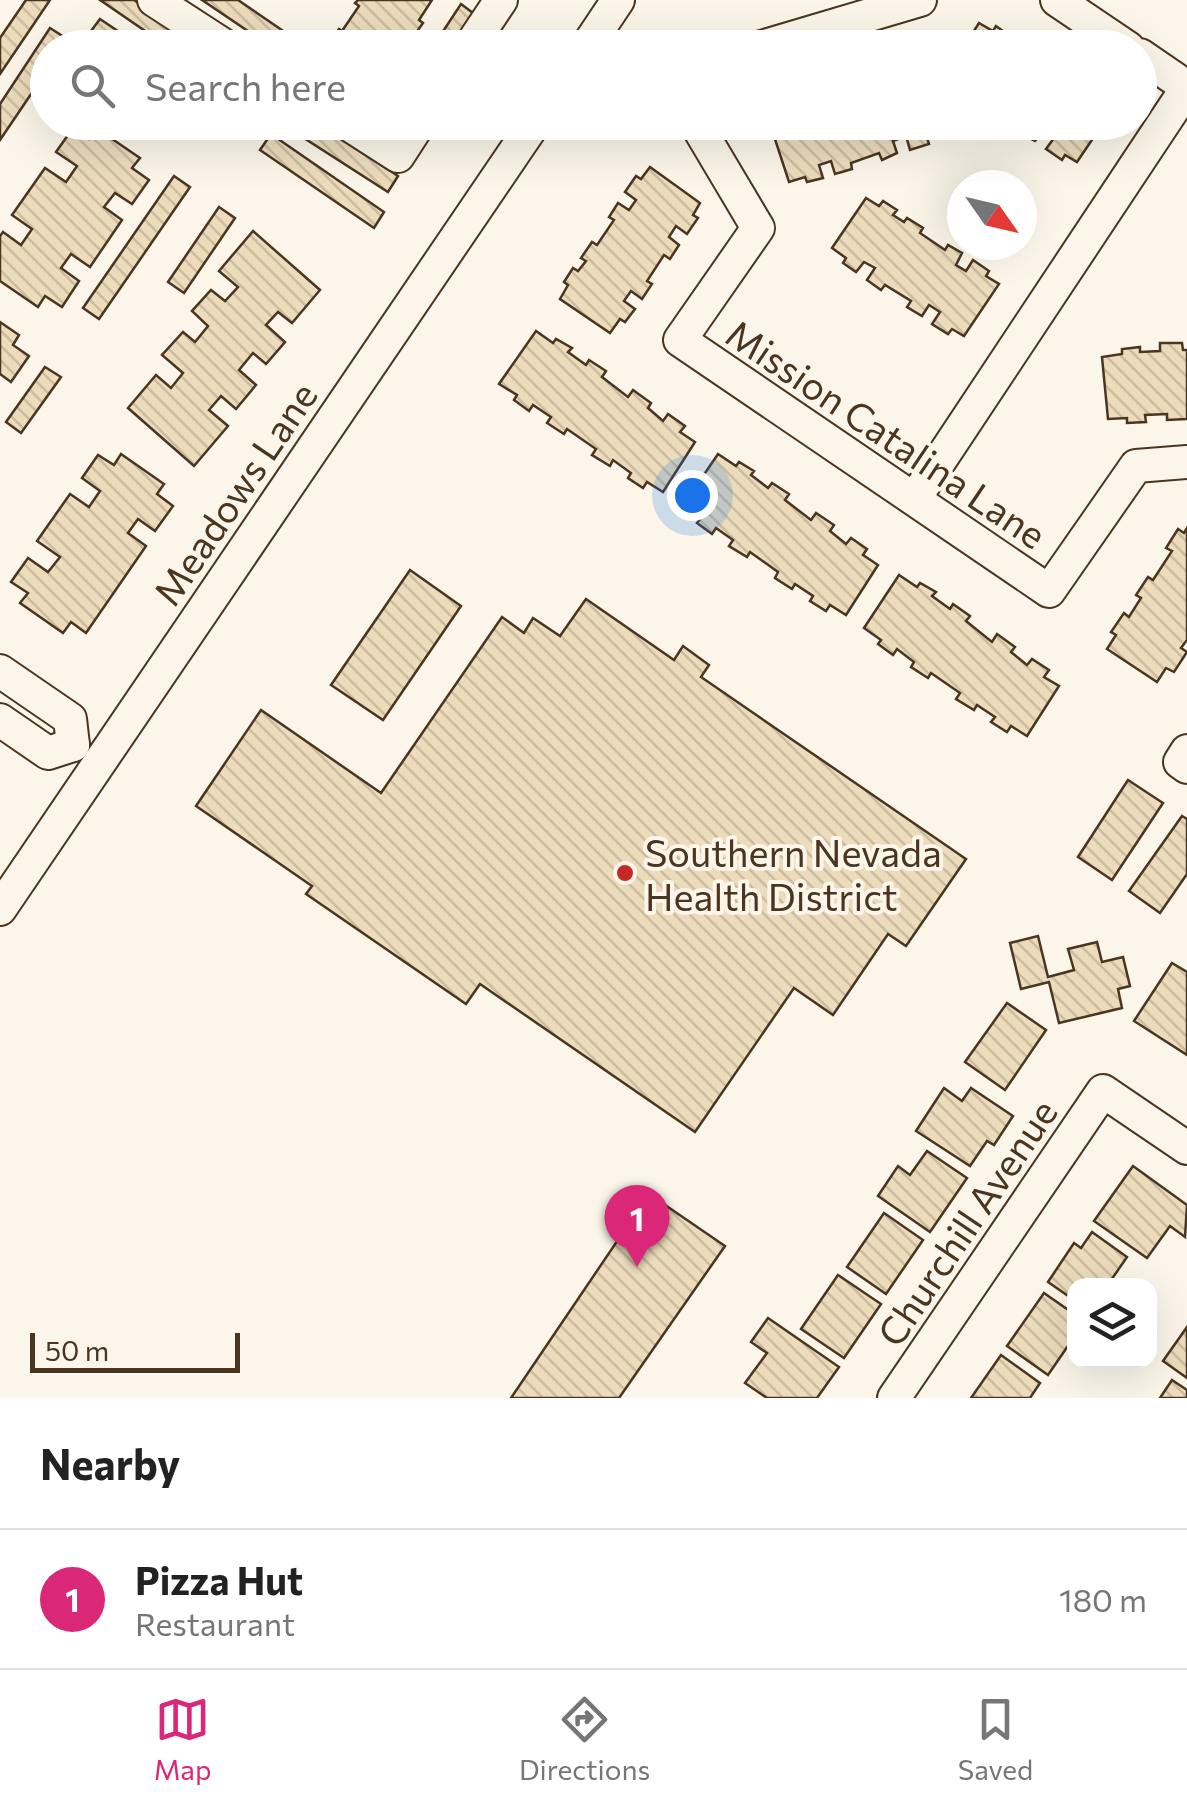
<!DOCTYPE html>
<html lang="en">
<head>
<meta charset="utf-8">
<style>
	:root { --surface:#fff; --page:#f6f6f6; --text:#222; --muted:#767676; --line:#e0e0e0; --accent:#db2777 }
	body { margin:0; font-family:Commissioner,sans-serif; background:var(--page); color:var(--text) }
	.controls { position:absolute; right:30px; bottom:30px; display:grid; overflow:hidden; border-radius:20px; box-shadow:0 10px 40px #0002 }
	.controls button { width:90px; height:90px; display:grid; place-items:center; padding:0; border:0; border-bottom:2px solid var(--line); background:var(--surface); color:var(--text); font:50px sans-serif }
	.compass { position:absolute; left:947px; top:170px; width:90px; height:90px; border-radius:50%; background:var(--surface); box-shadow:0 10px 40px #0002; rotate:124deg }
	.scale { position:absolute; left:30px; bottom:25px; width:210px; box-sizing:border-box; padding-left:10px; border:5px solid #4a3520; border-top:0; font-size:28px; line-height:35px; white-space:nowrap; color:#4a3520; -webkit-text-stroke:8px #fbf6e9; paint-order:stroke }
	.you { position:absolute; left:692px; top:495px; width:35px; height:35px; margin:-25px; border:8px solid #fff; border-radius:50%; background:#1a73e8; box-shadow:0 0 0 15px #1a73e833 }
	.badge { display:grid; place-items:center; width:65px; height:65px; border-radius:50%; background:var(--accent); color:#fff; font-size:32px; font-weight:700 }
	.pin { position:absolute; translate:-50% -82px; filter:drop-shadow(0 2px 5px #0008) }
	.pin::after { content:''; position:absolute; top:52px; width:35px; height:30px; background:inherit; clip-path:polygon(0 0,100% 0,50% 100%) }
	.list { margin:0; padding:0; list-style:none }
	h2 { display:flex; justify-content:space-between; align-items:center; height:130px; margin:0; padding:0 40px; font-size:42px }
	h2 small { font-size:32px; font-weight:400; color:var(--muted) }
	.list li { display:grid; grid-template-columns:65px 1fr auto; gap:30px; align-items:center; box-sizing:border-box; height:140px; padding:0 40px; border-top:2px solid var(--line) }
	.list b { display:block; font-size:38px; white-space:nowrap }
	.list p { margin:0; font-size:32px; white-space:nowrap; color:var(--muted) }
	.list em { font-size:32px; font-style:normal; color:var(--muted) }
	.icon { flex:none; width:55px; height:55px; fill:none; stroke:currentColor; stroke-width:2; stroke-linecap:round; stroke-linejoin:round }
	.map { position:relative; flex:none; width:1187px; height:1398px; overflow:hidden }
	.search { position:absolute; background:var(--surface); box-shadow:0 10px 40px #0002; left:30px; right:30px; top:30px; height:110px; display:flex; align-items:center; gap:25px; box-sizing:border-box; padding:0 35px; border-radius:55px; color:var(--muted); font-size:38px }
	.sheet { height:270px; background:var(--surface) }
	nav { display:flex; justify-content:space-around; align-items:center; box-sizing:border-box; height:140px; border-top:2px solid var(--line); background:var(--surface); font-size:28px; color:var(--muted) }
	nav a { display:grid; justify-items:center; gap:5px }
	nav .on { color:var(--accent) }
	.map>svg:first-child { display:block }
</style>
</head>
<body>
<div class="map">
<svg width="1187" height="1398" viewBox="0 0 1187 1398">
	<defs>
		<pattern id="building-back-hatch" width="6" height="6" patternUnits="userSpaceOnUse" patternTransform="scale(2.5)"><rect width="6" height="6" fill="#ecdcbc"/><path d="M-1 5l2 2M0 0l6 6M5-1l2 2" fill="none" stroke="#ccbda1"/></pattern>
	</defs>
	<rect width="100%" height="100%" fill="#fbf6e9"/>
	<g fill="url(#building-back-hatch)" stroke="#4a3520" stroke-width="2.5">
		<polygon points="26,0 50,0 0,74 0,38"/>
		<polygon points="100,0 134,0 204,48 170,48"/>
		<polygon points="202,0 238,0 308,48 273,48"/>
		<polygon points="358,0 432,0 419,20 423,23 411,40 408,38 401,48 330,48 328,45 339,29 342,31 359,6 355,3"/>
		<polygon points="461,4 477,16 456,48 432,48"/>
		<polygon points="100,19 143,48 106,48 88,35"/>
		<polygon points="979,23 993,31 996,26 1010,36 1007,41 1017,48 963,48"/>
		<polygon points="50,28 67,39 62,48 48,48 48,69 0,140 0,104"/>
		<polygon points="218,122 252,122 241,138"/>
		<polygon points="279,122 316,122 398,176 388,192"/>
		<polygon points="775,122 936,122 940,133 927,138 929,144 910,150 906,136 893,141 897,153 882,160 879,153 851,163 852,169 835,174 831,161 819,165 823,178 807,182 805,177 789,182 770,124"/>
		<polygon points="1018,122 1104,122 1077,162 1065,155 1062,160 1046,149 1054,138 1043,131 1035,141 1020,133 1024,126"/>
		<polygon points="73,128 89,139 96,128 140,158 132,168 149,180 132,204 115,193 104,207 122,220 90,267 71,254 61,268 79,281 62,307 45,296 38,307 0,281 0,236 3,232 21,245 32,229 12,215 45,168 66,182 77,166 56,152"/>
		<polygon points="271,134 384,212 374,228 260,150"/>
		<polygon points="650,167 700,203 693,215 698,218 687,234 676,226 669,237 679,245 670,259 664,255 647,281 652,284 642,299 631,291 624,301 635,309 625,322 620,319 610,333 560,299 568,285 564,282 573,268 578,271 586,261 581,258 592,242 597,245 614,220 609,217 618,203 629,210 636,200 625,192 636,176 641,179"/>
		<polygon points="174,176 190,187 99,319 83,308"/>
		<polygon points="866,198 879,206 883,201 897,210 893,215 904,222 907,218 923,228 920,233 945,250 948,245 962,253 956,265 966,271 973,260 989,271 986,276 999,284 964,336 952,329 948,334 932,324 940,312 929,305 922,316 907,307 911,301 885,285 881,290 867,280 875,268 864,262 856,272 843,263 846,258 832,248"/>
		<polygon points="219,207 235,218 184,293 168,282"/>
		<polygon points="253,231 320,290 292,323 278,312 266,325 285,342 266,364 253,353 239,370 256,385 236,409 221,396 209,410 228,426 194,466 128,408 156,375 171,388 183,373 162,355 183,332 195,342 208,326 192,311 211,290 225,301 238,287 219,271"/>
		<polygon points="0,322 19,335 13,345 29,356 11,382 0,374"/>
		<polygon points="536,331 553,343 556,339 572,348 568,352 586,365 589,360 606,371 602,377 628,397 633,390 651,403 648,408 663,421 668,414 685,426 680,432 695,442 663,492 647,482 643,488 628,478 631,473 613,460 610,466 592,455 596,449 567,429 564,434 547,423 551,417 533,405 529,411 514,400 517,395 499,384"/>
		<polygon points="1160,343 1182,343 1183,350 1187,350 1187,419 1167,420 1167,414 1145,415 1146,422 1127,423 1127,418 1108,419 1102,357 1122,354 1122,349 1140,347 1140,352 1160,351"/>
		<polygon points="45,367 61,377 21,433 6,422"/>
		<polygon points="121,454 164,484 157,494 173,506 155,531 138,519 128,533 146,546 86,633 71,622 63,633 20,603 28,593 11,582 28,558 48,572 60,557 37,541 70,494 89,507 100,491 82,478 98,455 114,465"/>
		<polygon points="718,454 736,466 739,462 754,471 751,475 768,488 772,483 789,494 785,500 811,520 816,513 834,525 830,531 846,544 851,538 867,549 863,555 878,565 846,615 830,605 826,611 810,601 813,596 795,584 792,589 775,578 778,572 750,552 747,557 729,546 733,540 716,528 712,534 697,523 700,519 682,507"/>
		<polygon points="1187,528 1187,640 1181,648 1187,652 1174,672 1166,668 1157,682 1107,649 1116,635 1111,632 1124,613 1129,617 1141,598 1136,595 1148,577 1153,580 1172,551 1166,548 1178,529 1184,533"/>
		<polygon points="410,570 461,606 383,720 331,685"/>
		<polygon points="899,575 917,587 920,583 936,592 932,596 950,609 953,604 970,616 966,621 992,642 997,634 1015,647 1011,652 1027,665 1032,659 1049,670 1044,677 1059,686 1027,736 1011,726 1007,732 991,722 995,717 977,705 974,710 956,699 960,693 931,673 928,678 911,667 914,662 897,649 893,655 878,644 881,640 864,628"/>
		<polygon points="586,599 674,660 683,646 709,665 701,677 966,859 906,946 888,934 833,1015 794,988 695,1132 480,984 466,1004 306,894 312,886 196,806 261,710 381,793 502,617 524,633 533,618 560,636"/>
		<polygon points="1128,780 1163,803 1112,880 1078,857"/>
		<polygon points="1182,816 1187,819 1187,874 1160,913 1129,891"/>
		<polygon points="1038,936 1048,977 1074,970 1068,949 1097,942 1102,962 1123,957 1130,986 1118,989 1122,1008 1059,1023 1049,982 1021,989 1010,943"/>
		<polygon points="1172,963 1187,972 1187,1055 1134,1021"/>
		<polygon points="1007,1003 1046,1030 1005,1090 965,1062"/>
		<polygon points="944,1088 962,1101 971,1088 1013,1116 994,1145 987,1141 970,1166 916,1131"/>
		<polygon points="927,1151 967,1178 930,1232 878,1196 898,1166 910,1175"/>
		<polygon points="1133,1166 1187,1205 1185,1237 1170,1226 1147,1258 1094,1221"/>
		<polygon points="649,1194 725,1246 619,1398 511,1398"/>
		<polygon points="884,1213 923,1240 886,1294 847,1267"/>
		<polygon points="1092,1232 1127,1257 1107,1286 1074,1286 1074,1300 1048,1282 1074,1243 1081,1248"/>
		<polygon points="838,1275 881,1304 844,1358 801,1329"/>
		<polygon points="1044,1293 1074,1314 1074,1337 1048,1375 1007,1346"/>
		<polygon points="768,1318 839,1367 817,1398 767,1398 745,1383 767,1353 751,1342"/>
		<polygon points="1187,1327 1187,1378 1163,1361"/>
		<polygon points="1001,1355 1040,1383 1030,1398 971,1398"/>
		<polygon points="1172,1380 1187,1390 1187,1398 1160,1398"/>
	</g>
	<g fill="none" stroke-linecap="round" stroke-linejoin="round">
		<g stroke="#4a3520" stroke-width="36">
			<g id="minor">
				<polyline points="154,0 228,48"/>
				<polyline points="1057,0 1128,48"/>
				<polyline points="469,48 501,0"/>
				<polyline points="586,48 618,0"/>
				<polyline points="758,48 920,0"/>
				<polyline points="1140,55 1187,87"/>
				<polyline points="345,122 398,156 420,122"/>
				<polyline points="695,122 758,228 680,340 1049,591 1136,466 1187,462"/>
				<polyline points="915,498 1187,88"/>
				<polyline points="0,671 70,719 73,745"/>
				<polyline points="0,720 48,753 73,745"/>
				<polyline points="1187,751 1180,762 1187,767"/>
				<polyline points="0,909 535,122"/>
				<polyline points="894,1398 1103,1091 1187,1148"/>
			</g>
		</g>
		<use href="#minor" stroke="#fbf6e9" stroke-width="32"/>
	</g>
	<circle fill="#c62828" stroke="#fbf6e9" stroke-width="4" cx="625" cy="873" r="10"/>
	<g text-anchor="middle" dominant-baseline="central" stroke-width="8" stroke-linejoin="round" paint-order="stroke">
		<g font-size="38" fill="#4a3520" stroke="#fbf6e9">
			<text transform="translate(887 433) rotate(34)">Mission Catalina Lane</text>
			<text transform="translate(234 493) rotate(-56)">Meadows Lane</text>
			<text transform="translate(966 1222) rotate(-56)">Churchill Avenue</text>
		</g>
		<g font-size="38" fill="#4a3520" stroke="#fbf6e9" text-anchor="start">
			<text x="645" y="851">Southern Nevada<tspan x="645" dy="44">Health District</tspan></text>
		</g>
	</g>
</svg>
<div class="controls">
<button><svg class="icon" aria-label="layers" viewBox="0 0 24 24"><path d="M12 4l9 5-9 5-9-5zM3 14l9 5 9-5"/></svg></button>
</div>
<svg class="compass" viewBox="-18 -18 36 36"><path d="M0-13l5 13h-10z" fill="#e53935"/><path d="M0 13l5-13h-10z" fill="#767676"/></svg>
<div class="scale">50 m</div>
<div class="you"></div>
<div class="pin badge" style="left:637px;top:1267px">1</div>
<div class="search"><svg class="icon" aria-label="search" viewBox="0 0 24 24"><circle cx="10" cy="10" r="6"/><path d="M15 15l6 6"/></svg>Search here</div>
</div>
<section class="sheet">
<h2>Nearby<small></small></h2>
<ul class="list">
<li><span class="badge">1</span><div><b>Pizza Hut</b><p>Restaurant</p></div><em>180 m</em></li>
</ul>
</section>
<nav>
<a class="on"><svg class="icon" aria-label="map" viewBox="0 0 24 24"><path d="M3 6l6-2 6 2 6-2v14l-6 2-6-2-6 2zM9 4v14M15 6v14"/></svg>Map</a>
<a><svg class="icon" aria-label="directions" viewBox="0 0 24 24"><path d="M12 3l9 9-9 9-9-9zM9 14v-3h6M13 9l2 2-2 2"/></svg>Directions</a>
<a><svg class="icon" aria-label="saved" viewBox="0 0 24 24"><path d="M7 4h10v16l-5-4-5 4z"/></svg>Saved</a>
</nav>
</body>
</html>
